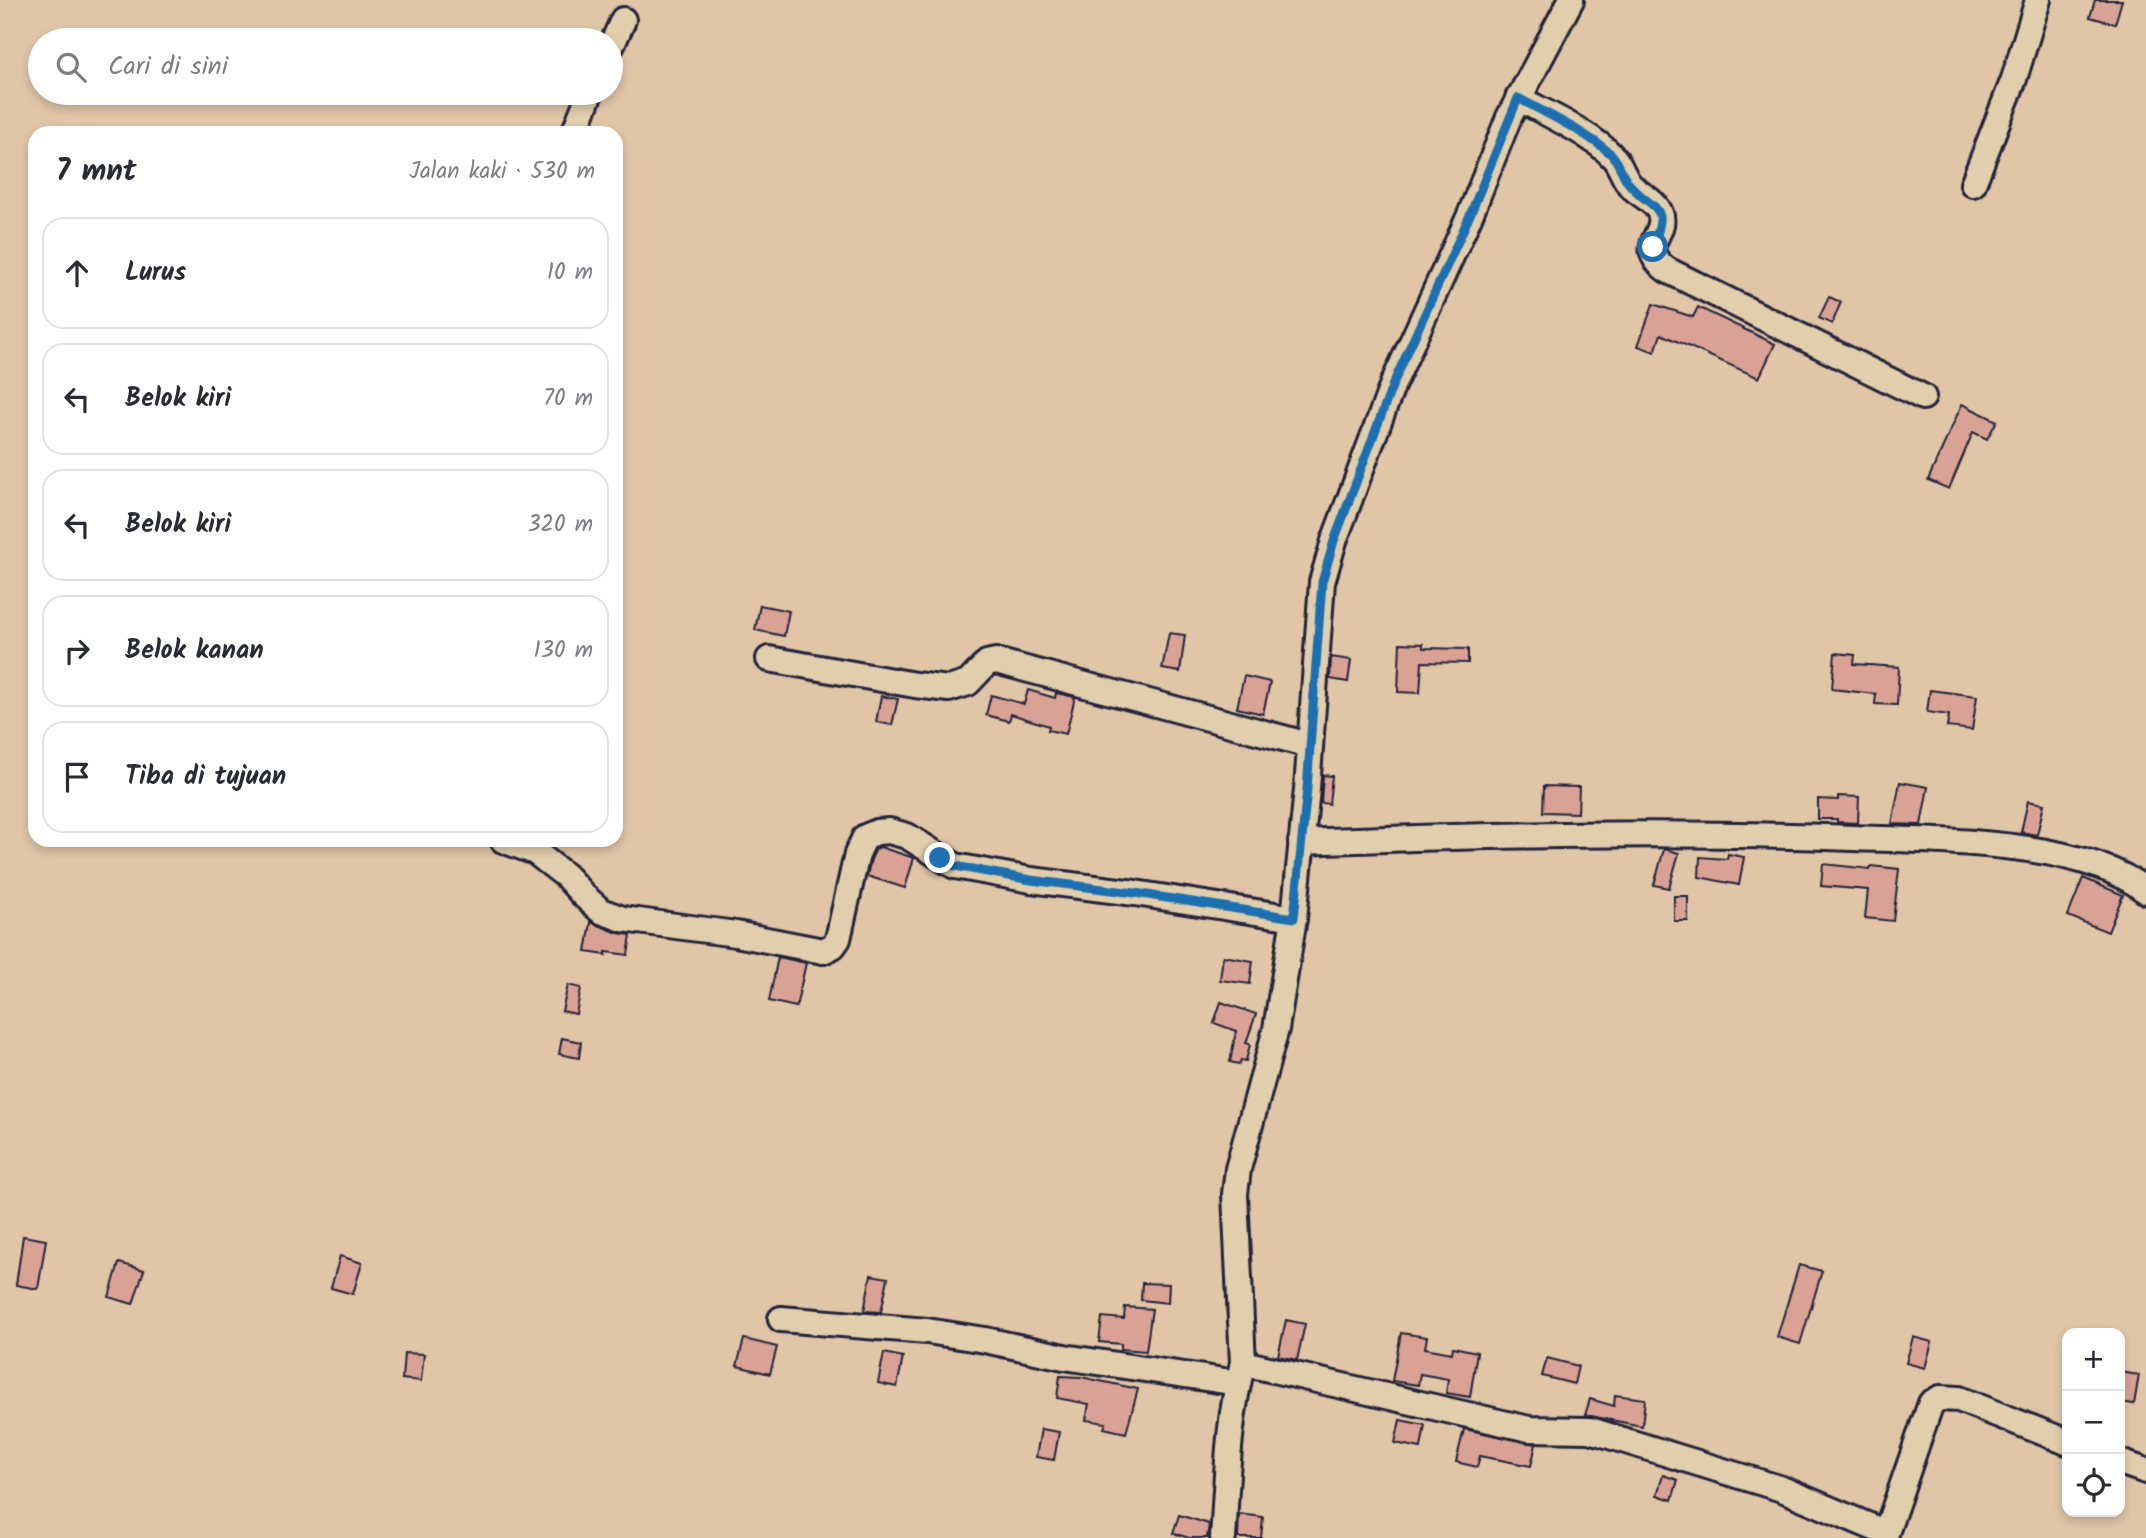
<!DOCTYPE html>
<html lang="id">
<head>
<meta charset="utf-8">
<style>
	:root { --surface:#fff; --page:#f7f7f7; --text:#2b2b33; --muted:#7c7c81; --line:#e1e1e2 }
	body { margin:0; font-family:Kalam,sans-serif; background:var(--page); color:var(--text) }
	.controls { position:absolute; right:21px; bottom:21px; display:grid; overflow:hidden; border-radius:14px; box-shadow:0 4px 10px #0003 }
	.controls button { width:63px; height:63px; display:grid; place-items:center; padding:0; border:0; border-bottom:2px solid var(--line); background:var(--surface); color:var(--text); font:35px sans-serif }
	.stop { position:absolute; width:21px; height:21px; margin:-16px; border:5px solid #1f6fb2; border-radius:50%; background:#fff }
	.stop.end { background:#1f6fb2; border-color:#fff; box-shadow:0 2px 7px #0008 }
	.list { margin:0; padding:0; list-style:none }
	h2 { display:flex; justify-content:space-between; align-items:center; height:91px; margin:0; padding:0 28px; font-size:30px }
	h2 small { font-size:23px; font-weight:400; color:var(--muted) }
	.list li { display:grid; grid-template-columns:46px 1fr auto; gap:21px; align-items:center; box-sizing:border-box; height:112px; margin:0 14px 14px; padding:0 14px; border:2px solid var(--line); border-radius:21px }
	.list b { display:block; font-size:26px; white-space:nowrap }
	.list em { font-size:23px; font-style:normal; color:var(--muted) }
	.icon { flex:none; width:38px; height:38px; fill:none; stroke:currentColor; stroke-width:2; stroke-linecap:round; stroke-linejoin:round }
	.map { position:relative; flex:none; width:2146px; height:1538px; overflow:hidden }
	.search { position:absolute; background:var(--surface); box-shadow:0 4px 10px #0003; left:28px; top:28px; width:595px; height:77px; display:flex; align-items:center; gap:18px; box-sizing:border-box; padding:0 24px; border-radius:38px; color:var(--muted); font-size:26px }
	.panel { position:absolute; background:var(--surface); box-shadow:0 4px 10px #0003; left:28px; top:126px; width:595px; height:721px; border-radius:21px }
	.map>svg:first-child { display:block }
</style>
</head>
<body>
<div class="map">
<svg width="2146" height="1538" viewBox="0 0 2146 1538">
	<rect width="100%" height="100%" fill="#e0c5a7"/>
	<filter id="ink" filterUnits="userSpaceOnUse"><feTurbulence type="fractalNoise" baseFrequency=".0143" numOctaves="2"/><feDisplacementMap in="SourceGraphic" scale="14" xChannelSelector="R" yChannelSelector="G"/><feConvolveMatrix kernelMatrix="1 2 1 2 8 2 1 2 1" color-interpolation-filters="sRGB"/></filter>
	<g filter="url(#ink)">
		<g fill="#daa295" stroke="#22223b" stroke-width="2">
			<polygon points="2095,0 2122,0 2115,24 2090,17"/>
			<polygon points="1829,297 1841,302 1832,324 1819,318"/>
			<polygon points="1653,304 1693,317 1698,307 1775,344 1759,378 1661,334 1655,352 1638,346"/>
			<polygon points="1962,404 1997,421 1987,439 1973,432 1949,489 1928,480"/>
			<polygon points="760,605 789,611 784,636 755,630"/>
			<polygon points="1169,633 1185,635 1180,672 1162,669"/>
			<polygon points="1400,643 1423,644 1423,648 1468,649 1468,663 1422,662 1420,693 1398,692"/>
			<polygon points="1835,653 1855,655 1854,664 1899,667 1897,705 1875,704 1876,694 1832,689"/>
			<polygon points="1331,657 1351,660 1348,682 1330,679"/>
			<polygon points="1244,676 1270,682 1263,714 1237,708"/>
			<polygon points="1028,690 1055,698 1056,693 1075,697 1066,734 1048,730 1049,726 1011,714 1009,721 986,715 991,695 1024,704"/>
			<polygon points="1930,690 1977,696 1972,730 1947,727 1949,715 1927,712"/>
			<polygon points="881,696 898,699 892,725 876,722"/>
			<polygon points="1323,775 1332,776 1329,804 1321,803"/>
			<polygon points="1900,782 1928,787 1921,825 1892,824"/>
			<polygon points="1544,786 1579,787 1578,813 1543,812"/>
			<polygon points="1838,796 1859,797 1858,823 1837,822 1837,819 1818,819 1818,799 1838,800"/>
			<polygon points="2028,801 2044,804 2037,835 2021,832"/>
			<polygon points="880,847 914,858 905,888 867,876 871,859 876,849"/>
			<polygon points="1664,849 1679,853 1669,888 1654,885"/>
			<polygon points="1728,854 1744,857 1739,885 1699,877 1700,857 1727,859"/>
			<polygon points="1823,864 1870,869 1871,866 1899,869 1893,921 1865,918 1868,890 1821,886"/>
			<polygon points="2083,878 2123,895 2108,932 2068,916"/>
			<rect x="1674" y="896" width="14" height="25"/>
			<polygon points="591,922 618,933 631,935 628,955 606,952 606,955 586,952"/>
			<polygon points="1223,956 1253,961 1250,984 1220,980"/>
			<polygon points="778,957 806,963 796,1007 769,1001"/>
			<polygon points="568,985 581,988 576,1014 562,1011"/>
			<polygon points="1221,1002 1256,1014 1246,1043 1250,1044 1246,1061 1241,1060 1239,1064 1230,1062 1236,1031 1214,1023"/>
			<polygon points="562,1038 581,1042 579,1058 559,1054"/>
			<polygon points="23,1236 46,1240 38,1289 16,1285"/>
			<polygon points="340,1256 362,1263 353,1294 331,1288"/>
			<polygon points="119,1263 144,1270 133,1304 109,1297"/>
			<polygon points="1799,1265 1822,1271 1800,1344 1777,1337"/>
			<polygon points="871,1275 888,1278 881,1312 864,1311"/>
			<polygon points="1142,1283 1169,1284 1168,1303 1141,1300"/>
			<polygon points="1125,1307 1152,1309 1146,1351 1121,1349 1121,1344 1099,1342 1102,1317 1124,1319"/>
			<polygon points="1286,1320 1305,1324 1297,1360 1278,1356"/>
			<polygon points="1401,1333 1427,1337 1425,1348 1452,1353 1453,1347 1477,1352 1470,1397 1446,1393 1448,1379 1420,1374 1418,1385 1392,1381"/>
			<polygon points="1913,1337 1932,1342 1925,1368 1906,1363"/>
			<polygon points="744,1339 777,1347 770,1374 737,1366"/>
			<polygon points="404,1353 424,1354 421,1381 402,1379"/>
			<polygon points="884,1353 903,1357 897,1387 878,1383"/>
			<polygon points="1547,1358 1578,1366 1574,1384 1542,1376"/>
			<polygon points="2120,1372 2139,1375 2134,1404 2120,1402"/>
			<polygon points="1060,1376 1081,1377 1138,1389 1126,1433 1104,1428 1106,1423 1086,1420 1089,1404 1057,1398"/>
			<polygon points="1615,1395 1645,1399 1642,1426 1585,1415 1590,1399 1614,1406"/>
			<polygon points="1400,1420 1425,1425 1421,1448 1395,1443"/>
			<polygon points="1041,1429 1059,1432 1054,1460 1036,1457"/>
			<polygon points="1464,1429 1536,1444 1531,1466 1480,1456 1477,1467 1456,1462"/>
			<polygon points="1663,1475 1678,1480 1672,1500 1657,1495"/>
			<polygon points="1239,1514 1263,1517 1261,1538 1238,1538"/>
			<polygon points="1179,1515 1209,1524 1207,1538 1189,1538 1173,1533"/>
		</g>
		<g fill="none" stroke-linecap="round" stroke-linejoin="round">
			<g stroke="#22223b" stroke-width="30">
				<g id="minor">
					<polyline points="611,47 623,20"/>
					<path d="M 1518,98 C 1547,114 1591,133 1614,158 C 1621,166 1623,177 1630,185 C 1638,194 1652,199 1658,209 C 1673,234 1632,244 1667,270 L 1923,397"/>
					<polyline points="574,133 590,93"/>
					<polyline points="1973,184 2014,79 2038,0"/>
					<polyline points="769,659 915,685 949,689 968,683 987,663 996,661 1309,745"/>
					<polyline points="503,840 535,852 566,876 584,896 601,911 623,919 736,934 823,951 833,946 838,939 857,854 865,837 877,832 889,831 907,836 955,866 1031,880 1135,893 1294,918"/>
					<path d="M 1301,842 C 1485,835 1669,831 1853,838 C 1934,841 2082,839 2146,891"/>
					<polyline points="781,1319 927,1331 985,1340 1064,1357 1238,1383"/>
					<polyline points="1243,1363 1529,1429 1590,1430 1782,1489 1886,1533 1931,1403 1940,1398 1959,1399 2067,1442"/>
					<polyline points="2120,1462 2146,1471"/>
					<path d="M 1223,1538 C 1227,1480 1228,1418 1243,1363 L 1235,1194 L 1238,1169 L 1276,1029 L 1294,918 L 1307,789 L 1322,582 L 1334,541 L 1393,384 L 1470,215 L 1509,117 L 1571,0"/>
				</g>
			</g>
			<use href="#minor" stroke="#e1ceac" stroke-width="24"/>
		</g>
	</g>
	<g fill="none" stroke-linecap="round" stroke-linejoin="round" filter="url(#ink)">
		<path stroke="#1f6fb2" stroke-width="9" d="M 940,858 L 955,866 L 1031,880 L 1135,893 L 1294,918 L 1307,789 L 1322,582 L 1334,541 L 1393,384 L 1470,215 L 1518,98 C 1549,115 1584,131 1611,154 C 1621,164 1622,177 1631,186 C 1657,214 1669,203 1653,247"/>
	</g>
</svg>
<div class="controls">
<button>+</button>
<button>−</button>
<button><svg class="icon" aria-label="locate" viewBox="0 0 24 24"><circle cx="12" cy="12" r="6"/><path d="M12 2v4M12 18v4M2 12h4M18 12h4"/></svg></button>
</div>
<div class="stop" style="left:1653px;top:247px"></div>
<div class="stop end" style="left:940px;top:858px"></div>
<div class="search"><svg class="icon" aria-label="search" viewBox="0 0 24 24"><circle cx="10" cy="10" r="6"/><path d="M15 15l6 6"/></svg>Cari di sini</div>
<section class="panel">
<h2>7 mnt<small>Jalan kaki · 530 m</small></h2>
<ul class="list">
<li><svg class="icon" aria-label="ahead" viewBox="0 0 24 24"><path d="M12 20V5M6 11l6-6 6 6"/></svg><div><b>Lurus</b></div><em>10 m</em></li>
<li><svg class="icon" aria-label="left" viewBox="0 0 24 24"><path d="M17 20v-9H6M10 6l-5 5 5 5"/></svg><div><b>Belok kiri</b></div><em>70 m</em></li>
<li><svg class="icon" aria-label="left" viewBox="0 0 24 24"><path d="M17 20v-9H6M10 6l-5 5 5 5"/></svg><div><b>Belok kiri</b></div><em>320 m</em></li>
<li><svg class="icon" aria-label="right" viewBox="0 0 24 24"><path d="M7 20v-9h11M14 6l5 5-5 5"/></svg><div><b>Belok kanan</b></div><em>130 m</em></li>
<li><svg class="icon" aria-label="arrive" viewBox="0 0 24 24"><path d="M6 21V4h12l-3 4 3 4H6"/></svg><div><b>Tiba di tujuan</b></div></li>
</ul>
</section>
</div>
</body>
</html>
